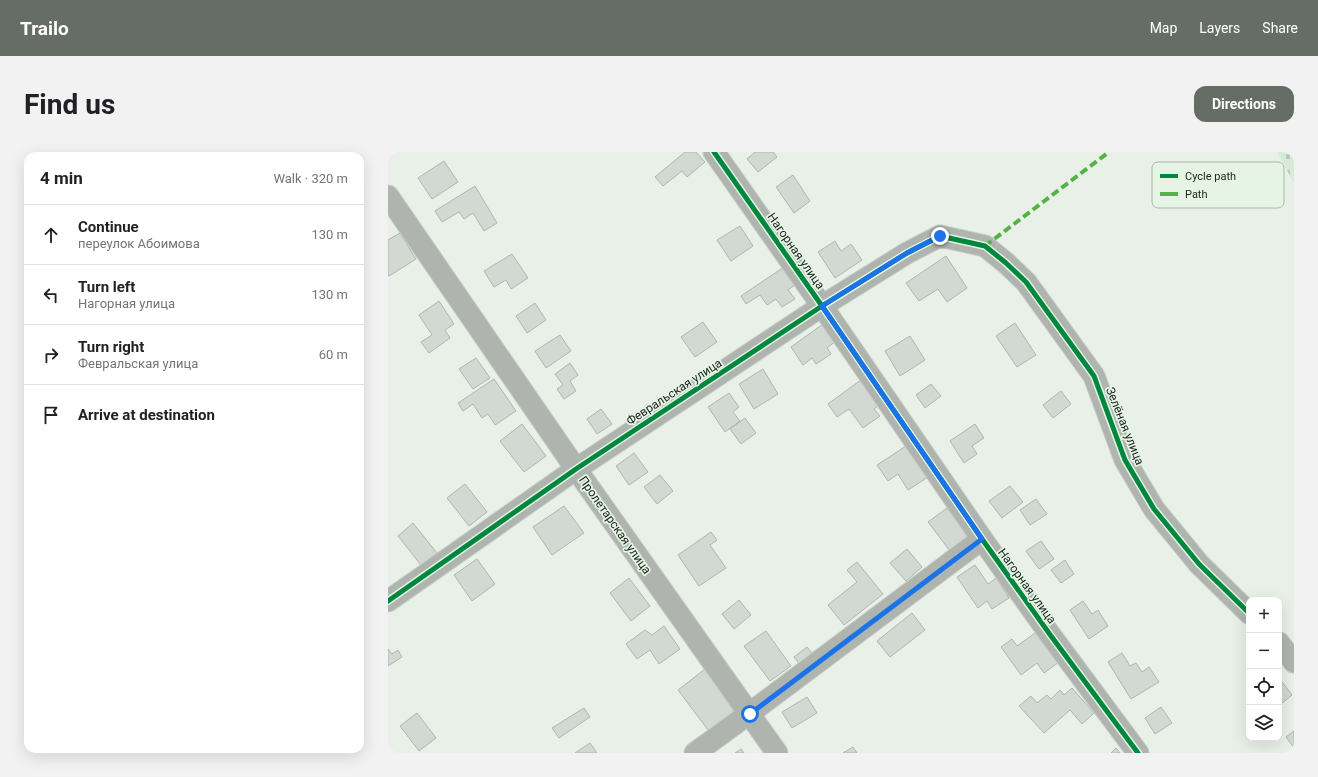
<!DOCTYPE html>
<html lang="en">
<head>
<meta charset="utf-8">
<style>
	:root { --surface:#fff; --page:#f2f2f2; --text:#202124; --muted:#757577; --line:#e0e0e0; --accent:#666d66 }
	body { margin:0; font-family:Roboto,sans-serif; background:var(--page); color:var(--text) }
	.controls { position:absolute; right:12px; bottom:12px; display:grid; overflow:hidden; border-radius:8px; box-shadow:0 4px 16px #0002 }
	.controls button { width:36px; height:36px; display:grid; place-items:center; padding:0; border:0; border-bottom:1px solid var(--line); background:var(--surface); color:var(--text); font:20px sans-serif }
	.stop { position:absolute; width:12px; height:12px; margin:-9px; border:3px solid #1a73e8; border-radius:50%; background:#fff }
	.stop.end { background:#1a73e8; border-color:#fff; box-shadow:0 1px 4px #0008 }
	.list { margin:0; padding:0; list-style:none }
	h2 { display:flex; justify-content:space-between; align-items:center; height:52px; margin:0; padding:0 16px; font-size:17px }
	h2 small { font-size:13px; font-weight:400; color:var(--muted) }
	.list li { display:grid; grid-template-columns:26px 1fr auto; gap:12px; align-items:center; box-sizing:border-box; height:60px; padding:0 16px; border-top:1px solid var(--line) }
	.list b { display:block; font-size:15px; white-space:nowrap }
	.list p { margin:0; font-size:13px; white-space:nowrap; color:var(--muted) }
	.list em { font-size:13px; font-style:normal; color:var(--muted) }
	.icon { flex:none; width:22px; height:22px; fill:none; stroke:currentColor; stroke-width:2; stroke-linecap:round; stroke-linejoin:round }
	.map { position:relative; flex:none; width:906px; height:601px; overflow:hidden; border-radius:12px }
	header { display:flex; align-items:center; gap:24px; box-sizing:border-box; height:56px; padding:0 20px; background:var(--accent); color:#fff }
	header strong { font-size:19px }
	nav { display:flex; gap:22px; margin-inline-start:auto; font-size:14px }
	.intro { display:flex; align-items:center; justify-content:space-between; box-sizing:border-box; height:96px; padding:0 24px }
	h1 { margin:0; font-size:28px }
	.button { padding:10px 18px; border-radius:12px; background:var(--accent); color:#fff; font-size:14px; font-weight:700 }
	main { display:flex; gap:24px; padding:0 24px }
	aside { flex:1; background:var(--surface); border-radius:12px; box-shadow:0 4px 16px #0002 }
	.map>svg:first-child { display:block }
</style>
</head>
<body>
<header>
<strong>Trailo</strong>
<nav><a>Map</a><a>Layers</a><a>Share</a></nav>
</header>
<div class="intro"><h1>Find us</h1><a class="button">Directions</a></div>
<main>
<aside>
<h2>4 min<small>Walk · 320 m</small></h2>
<ul class="list">
<li><svg class="icon" aria-label="ahead" viewBox="0 0 24 24"><path d="M12 20V5M6 11l6-6 6 6"/></svg><div><b>Continue</b><p>переулок Абоимова</p></div><em>130 m</em></li>
<li><svg class="icon" aria-label="left" viewBox="0 0 24 24"><path d="M17 20v-9H6M10 6l-5 5 5 5"/></svg><div><b>Turn left</b><p>Нагорная улица</p></div><em>130 m</em></li>
<li><svg class="icon" aria-label="right" viewBox="0 0 24 24"><path d="M7 20v-9h11M14 6l5 5-5 5"/></svg><div><b>Turn right</b><p>Февральская улица</p></div><em>60 m</em></li>
<li><svg class="icon" aria-label="arrive" viewBox="0 0 24 24"><path d="M6 21V4h12l-3 4 3 4H6"/></svg><div><b>Arrive at destination</b></div></li>
</ul>
</aside>
<div class="map">
<svg width="906" height="601" viewBox="0 0 906 601">
	<defs>
		<pattern id="cemetery-stones" width="16" height="16" patternUnits="userSpaceOnUse"><rect width="16" height="16" fill="#d6ebd6"/><path d="M2 7V4a2 2 0 0 1 4 0v3zM10 15v-3a2 2 0 0 1 4 0v3z" fill="#b7c9b7"/></pattern>
	</defs>
	<rect width="100%" height="100%" fill="#e8f0e8"/>
	<polygon fill="url(#cemetery-stones)" points="889,0 906,0 906,31"/>
	<g fill="#d2d8d2" stroke="#afb5af">
		<polygon points="297,0 308,0 317,10 299,25 294,19 275,34 267,25"/>
		<polygon points="367,0 385,0 389,5 370,20 359,7"/>
		<polygon points="56,9 70,30 44,47 30,26"/>
		<polygon points="405,23 422,49 406,61 388,35"/>
		<polygon points="87,34 109,71 96,79 85,61 76,67 71,60 54,70 47,59"/>
		<polygon points="352,74 365,94 343,109 329,88"/>
		<polygon points="12,81 28,107 1,124 0,123 0,88"/>
		<polygon points="447,89 453,99 463,92 474,108 447,126 430,100"/>
		<polygon points="124,102 140,126 123,137 118,128 106,135 96,119"/>
		<polygon points="558,104 579,136 559,150 550,137 531,149 518,131"/>
		<polygon points="396,115 408,132 400,138 407,147 394,155 388,147 379,153 372,143 358,152 353,144"/>
		<polygon points="51,149 66,172 57,178 62,186 41,201 33,190 44,183 31,163"/>
		<polygon points="147,151 158,168 139,181 128,164"/>
		<polygon points="315,170 329,190 307,205 293,185"/>
		<polygon points="627,171 648,203 629,215 608,184"/>
		<polygon points="435,172 448,189 439,196 443,202 428,212 424,206 415,213 403,195"/>
		<polygon points="172,183 183,199 158,216 147,199"/>
		<polygon points="522,184 537,208 512,224 497,199"/>
		<polygon points="88,206 102,226 85,237 71,217"/>
		<polygon points="182,211 190,223 182,229 188,239 176,247 169,237 175,233 167,222"/>
		<polygon points="375,217 390,242 366,257 351,232"/>
		<polygon points="477,225 495,250 486,257 492,264 475,276 461,257 449,265 440,252"/>
		<polygon points="106,227 128,259 107,273 100,262 94,266 85,252 75,259 70,251"/>
		<polygon points="543,232 553,244 537,256 528,243"/>
		<polygon points="673,239 683,252 665,266 655,253"/>
		<polygon points="341,241 351,255 345,260 352,269 337,280 320,255"/>
		<polygon points="213,257 224,272 209,282 199,267"/>
		<polygon points="357,266 368,281 353,292 342,277"/>
		<polygon points="134,272 158,304 136,320 112,289"/>
		<polygon points="587,272 596,286 584,294 589,302 576,311 562,289"/>
		<polygon points="518,294 540,325 520,338 510,322 500,329 489,313"/>
		<polygon points="246,301 260,320 241,333 228,314"/>
		<polygon points="272,323 285,339 269,352 256,335"/>
		<polygon points="77,332 99,360 81,374 59,346"/>
		<polygon points="622,334 635,350 614,366 601,349"/>
		<polygon points="648,347 659,362 642,373 632,358"/>
		<polygon points="176,354 196,381 164,403 145,375"/>
		<polygon points="559,356 581,385 562,399 540,370"/>
		<polygon points="25,371 49,401 33,413 10,384"/>
		<polygon points="323,380 329,388 322,393 338,416 311,434 290,403"/>
		<polygon points="653,389 666,407 651,417 638,399"/>
		<polygon points="519,397 534,415 518,429 502,411"/>
		<polygon points="89,407 107,432 84,449 66,423"/>
		<polygon points="677,408 686,422 673,431 663,418"/>
		<polygon points="469,410 495,442 456,473 440,453 469,430 459,418"/>
		<polygon points="587,413 600,432 608,426 621,446 604,457 599,449 590,456 569,425"/>
		<polygon points="241,426 262,454 243,469 222,441"/>
		<polygon points="351,448 363,463 346,477 334,462"/>
		<polygon points="695,449 704,462 710,458 720,474 701,487 682,458"/>
		<polygon points="524,461 537,478 502,505 489,489"/>
		<polygon points="276,474 292,497 271,512 262,498 249,507 238,492 257,478 264,483"/>
		<polygon points="378,479 403,514 382,529 356,494"/>
		<polygon points="650,479 671,510 656,521 649,511 633,523 613,495 624,487 629,494"/>
		<polygon points="419,495 426,504 413,514 406,505"/>
		<polygon points="0,497 4,502 10,498 14,505 0,514"/>
		<polygon points="734,501 742,514 748,511 754,520 761,515 771,530 743,547 720,510"/>
		<polygon points="317,517 350,561 323,582 290,538"/>
		<polygon points="891,526 904,543 893,552 891,549"/>
		<polygon points="684,536 706,561 694,572 682,558 656,581 631,554 643,544 649,551 659,543 663,547 672,538 676,543"/>
		<polygon points="419,545 429,561 404,576 394,560"/>
		<polygon points="773,555 784,571 767,582 757,566"/>
		<polygon points="196,556 202,565 171,586 164,576"/>
		<polygon points="29,561 48,586 31,599 12,574"/>
		<polygon points="906,579 906,596 898,585"/>
		<polygon points="202,591 209,601 187,601"/>
		<polygon points="465,595 469,601 455,601"/>
		<polygon points="728,596 732,601 723,601"/>
		<polygon points="353,597 356,601 347,601"/>
	</g>
	<g fill="none" stroke-linecap="round" stroke-linejoin="round">
		<g stroke="#c5cbc5" stroke-width="23">
			<g id="minor">
				<polyline points="326,0 434,154 594,387 663,484 750,601"/>
				<polyline points="0,44 188,317 389,601"/>
				<polyline points="0,449 188,317 434,154 519,101 552,84 597,94 618,111 638,130 706,224 737,308 766,357 811,412 861,461"/>
				<polyline points="891,491 906,510"/>
				<polyline points="307,601 362,561 594,387"/>
			</g>
		</g>
		<use href="#minor" stroke="#afb4af" stroke-width="21"/>
		<polyline stroke="#55b245" stroke-width="4" stroke-dasharray="8 4" stroke-linecap="butt" points="597,94 721,0"/>
		<g stroke="#e5f4e5" stroke-width="8">
			<g id="cycleway">
				<polyline points="326,0 434,154 594,387 663,484 750,601"/>
				<polyline points="0,449 188,317 434,154 519,101 552,84 597,94 618,111 638,130 706,224 737,308 766,357 811,412 861,461"/>
			</g>
		</g>
		<use href="#cycleway" stroke="#00873e" stroke-width="5"/>
	</g>
	<g fill="none" stroke-linecap="round" stroke-linejoin="round">
		<polyline stroke="#1a73e8" stroke-width="5" points="362,562 594,387 434,154 519,101 552,84"/>
	</g>
	<g text-anchor="middle" dominant-baseline="central" stroke-width="3.5" stroke-linejoin="round" paint-order="stroke">
		<g font-size="12" fill="#202620" stroke="#e5f4e5">
			<text transform="translate(408 99) rotate(55)">Нагорная улица</text>
			<text transform="translate(286 240) rotate(-33)">Февральская улица</text>
			<text transform="translate(737 274) rotate(68)">Зелёная улица</text>
			<text transform="translate(227 373) rotate(55)">Пролетарская улица</text>
			<text transform="translate(639 434) rotate(54)">Нагорная улица</text>
		</g>
	</g>
	<rect x="764" y="10" width="132" height="46" rx="6" fill="#e5f4e5" stroke="#aab6aa" stroke-width="1"/>
	<rect x="772" y="22" width="18" height="4" fill="#00873e"/>
	<rect x="772" y="40" width="18" height="4" fill="#55b245"/>
	<g font-size="11" fill="#202620">
		<text x="797" y="28">Cycle path</text>
		<text x="797" y="46">Path</text>
	</g>
</svg>
<div class="controls">
<button>+</button>
<button>−</button>
<button><svg class="icon" aria-label="locate" viewBox="0 0 24 24"><circle cx="12" cy="12" r="6"/><path d="M12 2v4M12 18v4M2 12h4M18 12h4"/></svg></button>
<button><svg class="icon" aria-label="layers" viewBox="0 0 24 24"><path d="M12 4l9 5-9 5-9-5zM3 14l9 5 9-5"/></svg></button>
</div>
<div class="stop" style="left:362px;top:562px"></div>
<div class="stop end" style="left:552px;top:84px"></div>
</div>
</main>
</body>
</html>
